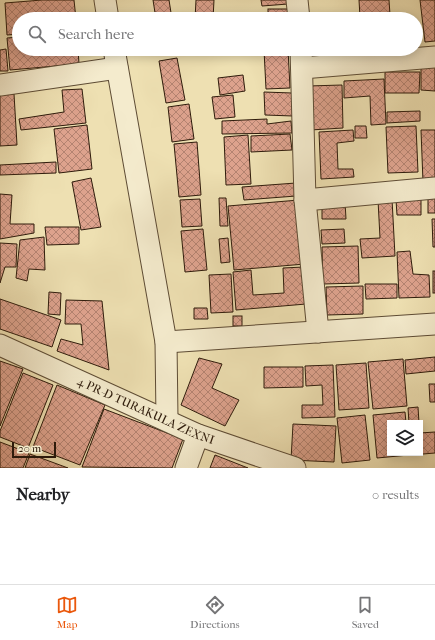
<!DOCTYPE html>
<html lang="en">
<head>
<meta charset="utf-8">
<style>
	:root { --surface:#fff; --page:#f6f6f6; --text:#202124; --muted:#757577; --line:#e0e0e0; --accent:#ea580c }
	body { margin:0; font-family:"IM FELL French Canon",serif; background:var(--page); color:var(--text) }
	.controls { position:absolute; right:12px; bottom:12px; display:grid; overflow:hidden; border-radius:0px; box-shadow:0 2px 10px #0003 }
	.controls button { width:36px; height:36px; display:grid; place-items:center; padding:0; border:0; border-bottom:1px solid var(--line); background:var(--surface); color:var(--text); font:20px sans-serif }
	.scale { position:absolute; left:12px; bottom:10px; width:44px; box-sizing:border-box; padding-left:4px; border:2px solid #2e1b0b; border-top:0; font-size:11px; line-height:14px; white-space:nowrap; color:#2e1b0b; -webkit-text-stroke:3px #f4ebcd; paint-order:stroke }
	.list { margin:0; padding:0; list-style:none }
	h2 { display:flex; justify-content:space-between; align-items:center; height:52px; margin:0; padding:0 16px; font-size:17px }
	h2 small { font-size:13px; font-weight:400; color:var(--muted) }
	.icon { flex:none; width:22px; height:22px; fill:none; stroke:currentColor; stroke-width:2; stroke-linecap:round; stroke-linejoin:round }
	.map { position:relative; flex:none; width:435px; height:468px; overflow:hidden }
	.search { position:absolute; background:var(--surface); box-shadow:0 2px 10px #0003; left:12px; right:12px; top:12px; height:44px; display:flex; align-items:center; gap:10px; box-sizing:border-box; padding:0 14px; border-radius:22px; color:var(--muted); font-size:15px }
	.sheet { height:116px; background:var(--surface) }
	nav { display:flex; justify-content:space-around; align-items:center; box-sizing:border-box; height:56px; border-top:1px solid var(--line); background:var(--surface); font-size:11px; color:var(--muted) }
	nav a { display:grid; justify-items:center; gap:2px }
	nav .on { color:var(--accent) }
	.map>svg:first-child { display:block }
</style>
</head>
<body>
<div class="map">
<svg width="435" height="468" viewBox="0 0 435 468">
	<defs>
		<pattern id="building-cross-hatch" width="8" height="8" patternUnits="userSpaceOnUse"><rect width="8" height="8" fill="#dda28d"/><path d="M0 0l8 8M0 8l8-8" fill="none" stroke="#b48371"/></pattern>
	</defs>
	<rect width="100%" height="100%" fill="#eee0b2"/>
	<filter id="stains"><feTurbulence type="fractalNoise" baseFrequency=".005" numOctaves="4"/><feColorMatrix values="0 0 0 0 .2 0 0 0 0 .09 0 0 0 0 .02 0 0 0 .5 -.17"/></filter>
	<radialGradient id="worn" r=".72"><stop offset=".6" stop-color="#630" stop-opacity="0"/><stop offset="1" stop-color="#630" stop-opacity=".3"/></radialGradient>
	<g fill="url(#building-cross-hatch)" stroke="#2e1b0b">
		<polygon points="42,0 74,0 76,19 19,19 19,34 7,35 5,3"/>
		<polygon points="153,0 169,0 172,19 156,19"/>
		<polygon points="196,0 214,0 213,19 195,19"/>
		<polygon points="261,0 287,0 288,4 262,6"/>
		<polygon points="359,0 389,0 390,15 360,17"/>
		<polygon points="420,0 435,0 435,41 425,42"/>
		<rect x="268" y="9" width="21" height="10"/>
		<rect x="215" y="13" width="14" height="6"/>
		<polygon points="19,37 19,49 78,49 79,64 10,70 7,38"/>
		<polygon points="6,49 8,71 0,71 0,50"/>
		<polygon points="161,49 176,49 177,52 162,55"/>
		<polygon points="288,49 290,88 266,89 264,50"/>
		<polygon points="177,58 185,100 166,103 159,61"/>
		<polygon points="435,67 435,91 421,90 421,68"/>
		<polygon points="385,72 420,72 419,93 385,93"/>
		<polygon points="243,75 245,91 220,95 218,78"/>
		<polygon points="384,79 386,124 371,125 370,96 344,98 344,81"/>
		<polygon points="342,85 343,128 310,130 308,86"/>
		<polygon points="82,89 86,123 21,130 19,119 64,112 62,90"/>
		<polygon points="264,92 292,93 293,116 265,115"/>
		<polygon points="14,94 17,145 0,146 0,95"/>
		<polygon points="233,95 235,117 215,119 212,97"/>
		<polygon points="189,104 194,139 172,142 168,107"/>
		<polygon points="420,111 420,121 387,123 387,112"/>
		<polygon points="267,119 267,124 291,121 292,133 222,134 222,121"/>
		<polygon points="87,125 92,169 59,173 54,129"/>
		<polygon points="355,126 366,126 367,138 355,138"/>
		<polygon points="416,126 418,172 388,173 386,127"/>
		<polygon points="353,130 354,141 337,143 338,169 353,169 354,177 321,179 319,132"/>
		<polygon points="421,130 435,130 435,182 423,182"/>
		<polygon points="290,134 292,150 251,152 251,136"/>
		<polygon points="248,135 251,184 226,185 224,137"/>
		<polygon points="197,142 201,195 179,197 174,144"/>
		<polygon points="56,162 56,173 0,175 0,165"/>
		<polygon points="91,178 101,227 81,230 72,182"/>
		<polygon points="296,183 296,196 244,200 242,187"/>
		<polygon points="0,194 12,195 10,224 34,224 34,233 0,239"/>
		<rect x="428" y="196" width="7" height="17"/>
		<polygon points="219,198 226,198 228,226 220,226"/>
		<polygon points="200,199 202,226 182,227 180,200"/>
		<polygon points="392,199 395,256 362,258 360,239 380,238 378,200"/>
		<polygon points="421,199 421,215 397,215 396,200"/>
		<polygon points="299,200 305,264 234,270 228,206"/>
		<polygon points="345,202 346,219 322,219 322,203"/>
		<polygon points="432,219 435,219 435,247 433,247"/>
		<polygon points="45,227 79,227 79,244 47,245"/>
		<polygon points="203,229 207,270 185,272 181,231"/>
		<polygon points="344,229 345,243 322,244 321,230"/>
		<polygon points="44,237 45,270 29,269 27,281 16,278 20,240"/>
		<polygon points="228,238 230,262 221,263 219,239"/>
		<polygon points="0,243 17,244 16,267 5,267 0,283"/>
		<polygon points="358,246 359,283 323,284 322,247"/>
		<polygon points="410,251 413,274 429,275 430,297 399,298 397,252"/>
		<polygon points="304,267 306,304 236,310 233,272 251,270 253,295 284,293 283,268"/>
		<rect x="433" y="271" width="2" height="22"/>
		<polygon points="231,274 233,312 211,313 209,275"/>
		<polygon points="365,284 397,284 397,298 366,299"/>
		<polygon points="363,286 363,314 327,315 326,287"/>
		<polygon points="49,292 61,293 60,315 48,314"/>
		<polygon points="0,299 61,320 52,347 0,329"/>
		<polygon points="66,300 102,301 109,370 57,351 61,339 83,345 81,324 65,324"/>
		<polygon points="194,308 207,308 208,319 194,319"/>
		<rect x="233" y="316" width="9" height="10"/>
		<polygon points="435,357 435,371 406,374 405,360"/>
		<polygon points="199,358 222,364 212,388 239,400 225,426 181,405"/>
		<polygon points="403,359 407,406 373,409 368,362"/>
		<polygon points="0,361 23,369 0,426"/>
		<polygon points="366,363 369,408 339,410 336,365"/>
		<polygon points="333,365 335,417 302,418 302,405 323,405 322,385 306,386 305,366"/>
		<polygon points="264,367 303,367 303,387 264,388"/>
		<polygon points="23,373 53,385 28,448 0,437 0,431"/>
		<polygon points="429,384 435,384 435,402 430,402"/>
		<polygon points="57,385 105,405 80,465 33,447"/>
		<polygon points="418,407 419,423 409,423 408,408"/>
		<polygon points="104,409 183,439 172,468 82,467"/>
		<polygon points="405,412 406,423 390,423 390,453 408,453 409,455 377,458 373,415"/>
		<polygon points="365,415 370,460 342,463 337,418"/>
		<polygon points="293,424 336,426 334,462 291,460"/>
		<polygon points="435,432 435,453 411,455 411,453 420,453 420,433"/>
		<polygon points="0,442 29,453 23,468 0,468"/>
		<polygon points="30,454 68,468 25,468"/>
		<polygon points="215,455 248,468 210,468"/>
	</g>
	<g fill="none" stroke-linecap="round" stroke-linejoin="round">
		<g stroke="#5e4c35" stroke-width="23">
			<g id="minor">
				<polyline points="105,0 108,19"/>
				<polyline points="297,0 299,19"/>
				<polyline points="114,49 166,342 167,419"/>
				<polyline points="301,49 305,200 318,332"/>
				<polyline points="302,68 435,57"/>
				<polyline points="0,85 117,68"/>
				<polyline points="305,200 435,188"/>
				<polyline points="166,342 435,324"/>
				<path id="s1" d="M 0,345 L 198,435 L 295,468"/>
				<polyline points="186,468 198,435"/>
			</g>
		</g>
		<use href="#minor" stroke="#f4ebcd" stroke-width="21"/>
	</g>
	<g text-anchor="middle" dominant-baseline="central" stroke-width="4" stroke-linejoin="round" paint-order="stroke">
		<g font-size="12" fill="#2e1b0b" stroke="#f4ebcd">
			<text stroke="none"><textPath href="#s1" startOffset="160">4 PR-D TURAKULA ZEXNI</textPath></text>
		</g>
	</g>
	<rect width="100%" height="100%" filter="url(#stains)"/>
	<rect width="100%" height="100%" fill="url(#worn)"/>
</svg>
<div class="controls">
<button><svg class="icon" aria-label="layers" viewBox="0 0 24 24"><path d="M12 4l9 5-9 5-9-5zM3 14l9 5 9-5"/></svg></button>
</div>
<div class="scale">20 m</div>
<div class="search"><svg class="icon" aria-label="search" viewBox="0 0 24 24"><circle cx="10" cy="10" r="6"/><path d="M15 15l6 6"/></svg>Search here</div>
</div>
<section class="sheet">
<h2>Nearby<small>0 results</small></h2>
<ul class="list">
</ul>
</section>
<nav>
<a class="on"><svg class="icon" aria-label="map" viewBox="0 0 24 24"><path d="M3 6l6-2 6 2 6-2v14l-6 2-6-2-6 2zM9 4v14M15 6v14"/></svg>Map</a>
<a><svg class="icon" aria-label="directions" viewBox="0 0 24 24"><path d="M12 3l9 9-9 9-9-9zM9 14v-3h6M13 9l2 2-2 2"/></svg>Directions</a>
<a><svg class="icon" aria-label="saved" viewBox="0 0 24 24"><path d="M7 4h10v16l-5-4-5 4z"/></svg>Saved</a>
</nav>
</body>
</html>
